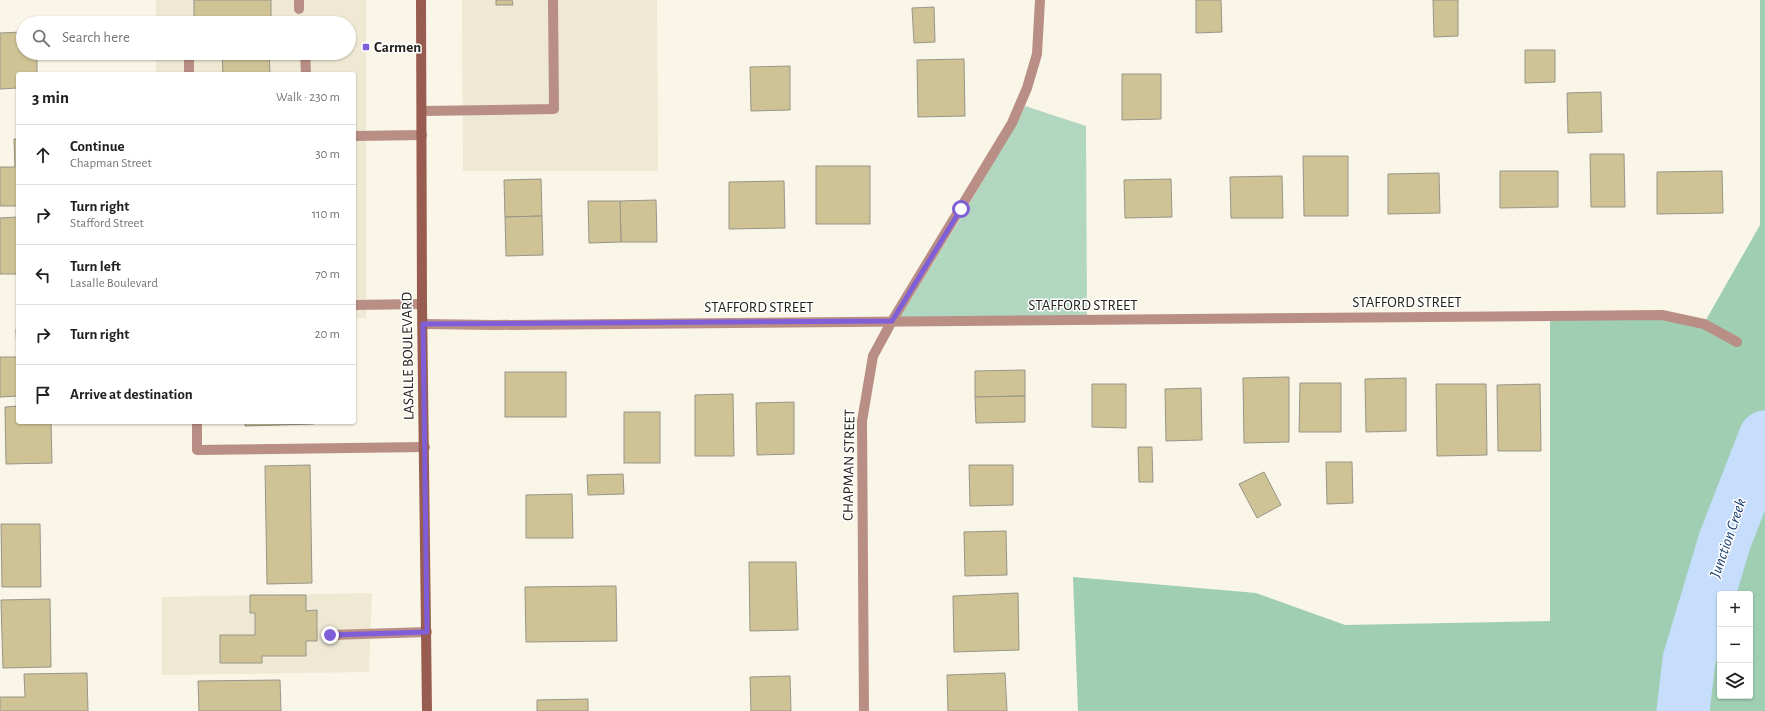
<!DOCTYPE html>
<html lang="en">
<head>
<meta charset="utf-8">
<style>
	:root { --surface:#fff; --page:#f6f6f6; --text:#202124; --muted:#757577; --line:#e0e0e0 }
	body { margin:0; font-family:"Alegreya Sans",sans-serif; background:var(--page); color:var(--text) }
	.controls { position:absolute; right:12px; bottom:12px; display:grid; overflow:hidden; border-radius:4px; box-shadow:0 1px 3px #0004 }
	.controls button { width:36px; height:36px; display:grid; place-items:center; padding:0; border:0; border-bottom:1px solid var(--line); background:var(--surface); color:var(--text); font:20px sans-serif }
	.stop { position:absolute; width:12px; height:12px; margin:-9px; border:3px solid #7f5ed8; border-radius:50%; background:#fff }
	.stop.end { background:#7f5ed8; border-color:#fff; box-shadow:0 1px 4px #0008 }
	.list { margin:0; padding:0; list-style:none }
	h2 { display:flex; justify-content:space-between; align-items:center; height:52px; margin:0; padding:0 16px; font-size:17px }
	h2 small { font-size:13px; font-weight:400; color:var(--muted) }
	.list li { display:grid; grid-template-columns:26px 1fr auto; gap:12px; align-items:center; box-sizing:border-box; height:60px; padding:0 16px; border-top:1px solid var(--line) }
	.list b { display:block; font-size:15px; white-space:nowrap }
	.list p { margin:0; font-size:13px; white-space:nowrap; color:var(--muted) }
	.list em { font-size:13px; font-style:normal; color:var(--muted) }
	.icon { flex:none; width:22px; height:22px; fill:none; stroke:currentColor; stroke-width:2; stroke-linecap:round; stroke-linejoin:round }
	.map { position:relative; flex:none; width:1765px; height:711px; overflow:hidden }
	.search { position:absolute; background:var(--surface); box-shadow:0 1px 3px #0004; left:16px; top:16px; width:340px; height:44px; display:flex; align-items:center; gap:10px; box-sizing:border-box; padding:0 14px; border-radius:22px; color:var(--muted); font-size:15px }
	.panel { position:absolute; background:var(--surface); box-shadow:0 1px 3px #0004; left:16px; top:72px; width:340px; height:352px; border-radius:4px }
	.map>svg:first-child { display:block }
</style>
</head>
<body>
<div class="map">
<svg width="1765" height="711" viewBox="0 0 1765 711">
	<rect width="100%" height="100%" fill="#f9f5e7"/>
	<g fill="#efe9d4">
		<polygon points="156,0 366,0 366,318 354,318 354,74 156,74 156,53 349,53 349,23 156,23"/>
		<polygon points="462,0 657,0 658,171 463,171"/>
		<polygon points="372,593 369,672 162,675 162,597"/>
	</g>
	<polygon fill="#b1d7c1" points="1025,106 1086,126 1087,317 899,319 965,211 1016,124"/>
	<path fill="#9fceb3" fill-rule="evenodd" d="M 1760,0 L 1765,0 L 1765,711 L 1078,711 L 1073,577 L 1256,593 L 1345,625 L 1550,621 L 1550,318 L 1661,317 L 1703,325 L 1760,225 ZM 1720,594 L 1750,594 L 1750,696 L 1720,696 Z"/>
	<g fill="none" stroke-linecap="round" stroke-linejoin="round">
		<polyline stroke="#c6ddfc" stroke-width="53" points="1683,711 1689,660 1725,540 1765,437"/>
	</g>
	<g fill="#cfc395" stroke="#989589">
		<polygon points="194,0 271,0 271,22 194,23"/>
		<polygon points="496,0 512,0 513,5 496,5"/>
		<polygon points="1196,0 1221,0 1222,32 1196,33"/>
		<polygon points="1433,0 1458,0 1458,36 1434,37"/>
		<polygon points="934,7 935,42 914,43 912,8"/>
		<polygon points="23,32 23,53 37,53 37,74 18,74 18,88 0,89 0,33"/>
		<polygon points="1525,50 1555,50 1555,82 1525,83"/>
		<polygon points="222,53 269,53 270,74 223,74"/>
		<polygon points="964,59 965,116 918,117 917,60"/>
		<polygon points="790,66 790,110 751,111 750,67"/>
		<polygon points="1122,74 1161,74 1161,119 1122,120"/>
		<polygon points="1601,92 1602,132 1568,133 1567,93"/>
		<polygon points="14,139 18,139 18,206 0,206 0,167 15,167"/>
		<polygon points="1590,154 1624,154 1625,207 1591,207"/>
		<polygon points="1303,156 1348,156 1348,216 1304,216"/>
		<rect x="816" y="166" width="54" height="58"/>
		<polygon points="1500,171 1558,171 1558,207 1500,208"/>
		<polygon points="1722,171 1723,213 1657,214 1657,172"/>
		<polygon points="1439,173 1440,213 1388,214 1388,174"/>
		<polygon points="1282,176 1283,218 1231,218 1230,177"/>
		<polygon points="541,179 542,216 505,217 504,180"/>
		<polygon points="1171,179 1172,217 1125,218 1124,180"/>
		<polygon points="784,181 785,228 729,229 729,182"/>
		<polygon points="656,200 657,242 621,242 620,201"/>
		<polygon points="588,201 620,201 621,242 589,243"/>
		<polygon points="542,216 543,255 506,256 505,217"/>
		<polygon points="18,217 18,274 0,274 0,218"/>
		<polygon points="18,328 18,396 0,397 0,357 17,357 16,329"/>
		<polygon points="1025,370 1025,396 975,397 975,371"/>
		<rect x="505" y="372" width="61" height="45"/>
		<polygon points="1289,377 1289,442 1244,443 1243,378"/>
		<polygon points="1406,378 1406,431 1366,432 1365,379"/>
		<polygon points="1300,383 1341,383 1341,432 1299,432"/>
		<polygon points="1092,384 1126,384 1126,428 1092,427"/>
		<polygon points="1436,384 1486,384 1487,455 1437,456"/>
		<polygon points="1540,384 1541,451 1498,451 1497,385"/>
		<polygon points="1201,388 1202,440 1166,441 1165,389"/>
		<polygon points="733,394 734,456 695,456 695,395"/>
		<polygon points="1025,396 1025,422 976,423 975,397"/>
		<polygon points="794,402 794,454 757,455 756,403"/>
		<polygon points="18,406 18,422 51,422 52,463 6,464 5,407"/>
		<rect x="624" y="412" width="36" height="51"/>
		<polygon points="245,422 314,422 314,424 245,426"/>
		<polygon points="1138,447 1152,447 1153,482 1139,482"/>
		<polygon points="1326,462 1352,462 1353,503 1327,504"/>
		<polygon points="310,465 312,583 267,584 265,466"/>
		<polygon points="969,465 1013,465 1013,505 970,506"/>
		<polygon points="1264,472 1281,505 1257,518 1239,484"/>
		<polygon points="623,474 624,494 588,495 587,475"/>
		<polygon points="572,494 573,538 526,538 526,495"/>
		<polygon points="1,524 40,524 41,587 2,587"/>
		<polygon points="1006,531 1007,575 965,576 964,532"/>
		<polygon points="749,562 796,562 798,630 750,631"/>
		<polygon points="616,586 617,641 526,642 525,587"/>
		<polygon points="1018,593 1019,650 954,652 953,596"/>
		<polygon points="250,595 306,595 306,611 317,610 317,641 306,641 306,656 262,656 262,663 220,663 220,635 255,635 255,613 250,613"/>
		<polygon points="50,599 51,667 3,668 1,600"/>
		<polygon points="87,673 88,711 0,711 0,697 25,697 24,674"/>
		<polygon points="1005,673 1007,711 948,711 947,675"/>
		<polygon points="790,676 791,711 751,711 750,677"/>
		<polygon points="280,680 281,711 199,711 198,681"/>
		<polygon points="588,699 588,711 537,711 537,700"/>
	</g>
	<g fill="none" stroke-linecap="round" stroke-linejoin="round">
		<g stroke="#b98e85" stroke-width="10">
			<polyline points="299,0 299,9"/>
			<polyline points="305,53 306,74"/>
			<polyline points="189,58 189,74"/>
			<polyline points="422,111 554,109 553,0"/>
			<polyline points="354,136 422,135"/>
			<polyline points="354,305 422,304"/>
			<polyline points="197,422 197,450 425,447"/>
			<polyline points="330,635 427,632"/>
		</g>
		<g stroke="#b98e85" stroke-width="10">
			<polyline points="423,324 495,325 1662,315 1704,324 1737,342"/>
			<polyline points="864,711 862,421 873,356 892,321 1012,123 1027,88 1037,54 1040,0"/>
		</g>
		<polyline stroke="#995c50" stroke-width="10" points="421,0 422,304 427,711"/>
	</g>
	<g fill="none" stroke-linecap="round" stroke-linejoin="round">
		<polyline stroke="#7f5ed8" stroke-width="5" points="330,635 427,632 423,324 892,321 961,209"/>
	</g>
	<rect fill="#7f5ed8" stroke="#fff" stroke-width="1.5" x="362" y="43" width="8" height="8" rx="2"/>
	<g text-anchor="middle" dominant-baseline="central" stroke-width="3" stroke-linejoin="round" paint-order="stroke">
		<g font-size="15" font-weight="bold" fill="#24221d" stroke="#fff" text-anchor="start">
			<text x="374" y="47">Carmen</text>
		</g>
		<g font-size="15" fill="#24221d" stroke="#fff">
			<text x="1407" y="302">STAFFORD STREET</text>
			<text x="1083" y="305">STAFFORD STREET</text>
			<text x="759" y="307">STAFFORD STREET</text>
			<text transform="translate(408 356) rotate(-91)">LASALLE BOULEVARD</text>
			<text transform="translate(849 465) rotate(-89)">CHAPMAN STREET</text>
		</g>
		<g font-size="16" font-style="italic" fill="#1a3f6e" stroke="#fff">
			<text transform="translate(1728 538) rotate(-71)">Junction Creek</text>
		</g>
	</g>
</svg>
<div class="controls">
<button>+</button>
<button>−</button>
<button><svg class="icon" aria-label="layers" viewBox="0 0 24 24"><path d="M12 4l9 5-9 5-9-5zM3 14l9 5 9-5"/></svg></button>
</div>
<div class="stop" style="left:961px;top:209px"></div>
<div class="stop end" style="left:330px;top:635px"></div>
<div class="search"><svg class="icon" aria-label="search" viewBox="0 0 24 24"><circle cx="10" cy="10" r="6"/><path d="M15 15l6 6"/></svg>Search here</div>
<section class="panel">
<h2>3 min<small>Walk · 230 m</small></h2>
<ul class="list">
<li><svg class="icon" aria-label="ahead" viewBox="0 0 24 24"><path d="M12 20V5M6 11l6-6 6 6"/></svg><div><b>Continue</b><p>Chapman Street</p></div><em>30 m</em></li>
<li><svg class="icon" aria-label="right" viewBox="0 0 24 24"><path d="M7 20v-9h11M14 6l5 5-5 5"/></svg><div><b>Turn right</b><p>Stafford Street</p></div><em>110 m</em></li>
<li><svg class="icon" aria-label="left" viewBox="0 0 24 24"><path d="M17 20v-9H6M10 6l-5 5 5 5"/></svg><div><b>Turn left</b><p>Lasalle Boulevard</p></div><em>70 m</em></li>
<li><svg class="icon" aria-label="right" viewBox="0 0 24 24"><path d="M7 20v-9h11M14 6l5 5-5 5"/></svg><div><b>Turn right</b></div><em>20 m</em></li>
<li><svg class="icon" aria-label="arrive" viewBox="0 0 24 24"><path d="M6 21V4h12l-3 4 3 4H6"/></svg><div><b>Arrive at destination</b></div></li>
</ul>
</section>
</div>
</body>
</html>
